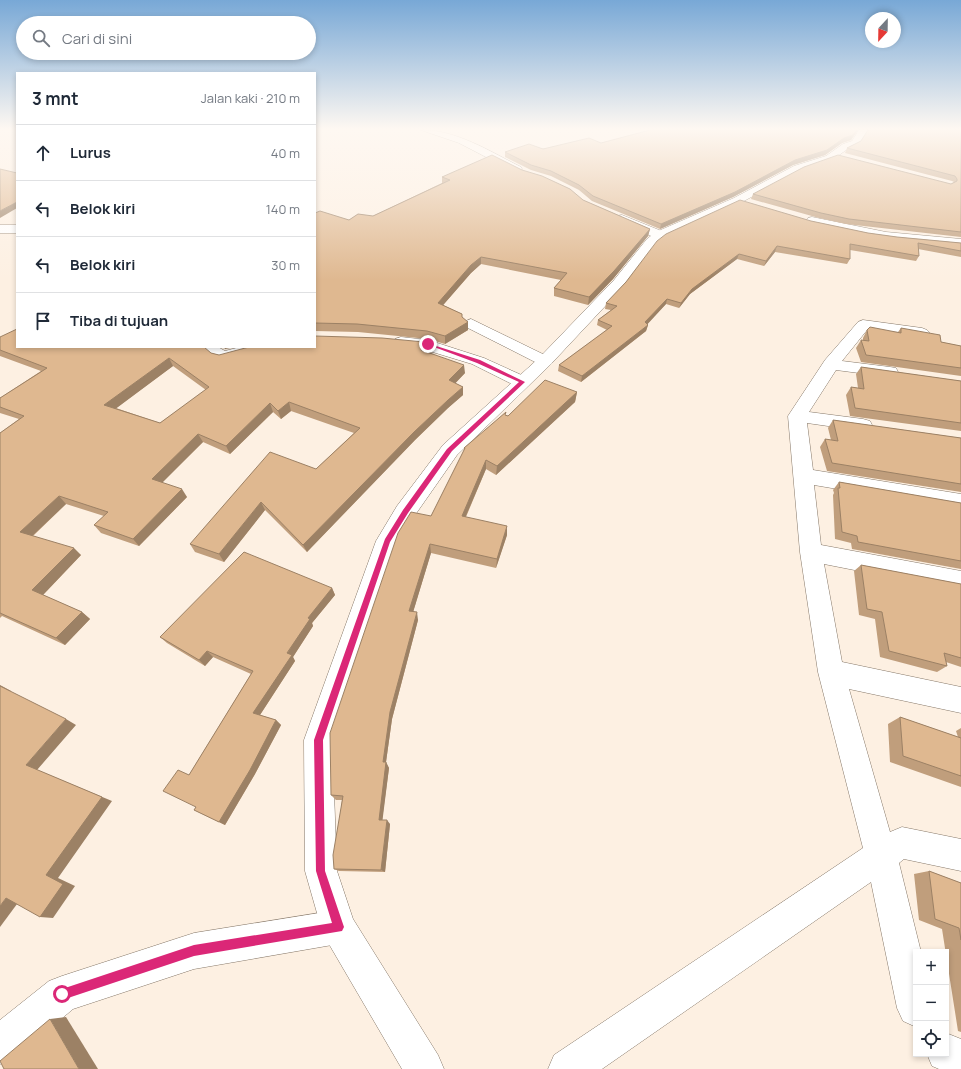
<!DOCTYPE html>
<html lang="id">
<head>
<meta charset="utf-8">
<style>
	:root { --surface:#fff; --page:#f6f6f7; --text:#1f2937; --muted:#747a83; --line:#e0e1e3 }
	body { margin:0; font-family:Manrope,sans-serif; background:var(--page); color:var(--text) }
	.controls { position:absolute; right:12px; bottom:12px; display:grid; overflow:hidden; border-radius:0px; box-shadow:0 2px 6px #0003 }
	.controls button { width:36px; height:36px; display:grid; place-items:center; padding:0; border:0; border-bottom:1px solid var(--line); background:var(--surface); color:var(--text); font:20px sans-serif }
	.compass { position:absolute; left:865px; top:12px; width:36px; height:36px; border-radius:50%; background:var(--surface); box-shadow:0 2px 6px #0003; rotate:202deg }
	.stop { position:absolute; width:12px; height:12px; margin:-9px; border:3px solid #db2777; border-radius:50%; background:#fff }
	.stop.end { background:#db2777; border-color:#fff; box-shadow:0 1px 4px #0008 }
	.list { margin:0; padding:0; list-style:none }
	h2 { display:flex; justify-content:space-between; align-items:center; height:52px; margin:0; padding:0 16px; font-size:17px }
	h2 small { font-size:13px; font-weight:400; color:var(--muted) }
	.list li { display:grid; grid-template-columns:26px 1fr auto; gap:12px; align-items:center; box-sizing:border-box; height:56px; padding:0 16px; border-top:1px solid var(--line) }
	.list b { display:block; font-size:15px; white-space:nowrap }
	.list em { font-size:13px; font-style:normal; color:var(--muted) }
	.icon { flex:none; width:22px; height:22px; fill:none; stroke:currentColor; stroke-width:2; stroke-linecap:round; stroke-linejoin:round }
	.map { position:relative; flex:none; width:961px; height:1069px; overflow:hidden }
	.search { position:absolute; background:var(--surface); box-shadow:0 2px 6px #0003; left:16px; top:16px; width:300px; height:44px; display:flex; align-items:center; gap:10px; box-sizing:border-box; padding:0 14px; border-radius:22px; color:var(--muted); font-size:15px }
	.panel { position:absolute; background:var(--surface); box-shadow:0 2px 6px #0003; left:16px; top:72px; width:300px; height:276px; border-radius:0px }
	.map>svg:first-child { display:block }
</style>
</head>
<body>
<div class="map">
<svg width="961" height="1069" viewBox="0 0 961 1069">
	<rect width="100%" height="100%" fill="#fdf0e2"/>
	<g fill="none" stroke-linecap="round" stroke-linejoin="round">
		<g stroke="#867869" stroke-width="1">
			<g id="street">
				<path d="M 421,130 C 457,130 489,151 521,167 L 522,169 L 521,171 L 513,171 L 459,143 Z"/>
				<polygon points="622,215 664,232 666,235 664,238 656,238 618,222 616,219 618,216"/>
				<polygon points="812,217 886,232 961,239 961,247 886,240 808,224 806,221 808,218"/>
				<rect x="0" y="225" width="17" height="8"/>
				<polygon points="471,319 551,358 553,361 551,364 545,366 539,364 466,327 463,324 466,321"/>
				<polygon points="863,320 922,328 927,330 930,333 927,336 922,338 867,330 842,361 890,367 896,368 898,372 896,376 890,377 836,370 809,412 863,419 870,421 872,425 870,429 863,431 807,423 813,470 961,494 961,510 814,485 821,545 961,571 961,591 824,564 842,662 961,687 961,713 849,689 890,832 902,827 961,839 961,871 904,859 899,863 921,952 916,952 916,1027 903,1021 897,1008 871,882 602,1069 548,1069 554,1055 863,848 818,672 800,552 788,416 825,360 858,322"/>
				<polygon points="401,337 428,340 484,358 528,378 531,382 528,386 522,387 516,386 472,364 426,350 395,345 393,342 395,339"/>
				<polygon points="200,347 218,347 225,351 240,347 266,347 264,350 222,362 216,360"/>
				<polygon points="338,910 350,915 355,927 350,939 338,944 194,969 73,1009 14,1059 0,1064 0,1020 49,981 62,976 194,933"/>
				<polygon points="946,1033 961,1039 961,1069 939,1069 932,1066 927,1054 946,1054"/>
			</g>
		</g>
		<g stroke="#867869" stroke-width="1">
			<polygon id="secondary" points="859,130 868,130 858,145 849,148 832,160 802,170 742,202 664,238 655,245 624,286 551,364 457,455 413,518 398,543 332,740 337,871 353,919 438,1055 444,1069 402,1069 326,939 321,927 305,871 304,740 376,541 397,506 443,445 539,358 614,280 647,239 656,232 734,198 794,166 826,156 843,144 852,141"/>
		</g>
		<use href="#street" fill="#fff" fill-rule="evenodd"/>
		<use href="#secondary" fill="#fff" fill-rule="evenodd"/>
	</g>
	<g fill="#c09e7c" fill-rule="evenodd">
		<polygon points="650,130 858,130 851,140 842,143 825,155 793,165 733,197 660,229 592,201 579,190 551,176 531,170 505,157 505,152 601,143"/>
		<polygon points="961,130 961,237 846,224 819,218 751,199 753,194 951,184 954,182 952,181 845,153 847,148 861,141"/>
		<polygon points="442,177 583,200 650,229 648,236 613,279 588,305 554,296 554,288 561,280 481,264 471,273 443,305 462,314 462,318 468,322 468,330 445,344 428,339 358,332 315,331 315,213 349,220 373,216 442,183"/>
		<polygon points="811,221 868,233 897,237 961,243 961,257 918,249 919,256 916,261 850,250 850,259 847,264 775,252 764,266 737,259 690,294 679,308 666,304 647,324 648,325 646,331 581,382 558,371 559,365 607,330 597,325 598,320 611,310 605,309 606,303"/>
		<polygon points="901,328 941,342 961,346 961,376 861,362 856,348 861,340 863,341 863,338 867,330 898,332"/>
		<path d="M 0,337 L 211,353 L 219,355 L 432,352 L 430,353 L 465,373 L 455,383 L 463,387 L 463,395 L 448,408 L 415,440 L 307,552 L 265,510 L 224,562 L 195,552 L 190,544 L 316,469 L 354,433 L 291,411 L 281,419 L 273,412 L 230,454 L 203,442 L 162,482 L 187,497 L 139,546 L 101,533 L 94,525 L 104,516 L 66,504 L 33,536 L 81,555 L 43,595 L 82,612 L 90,619 L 65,645 L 2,616 L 0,618 L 0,433 L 19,419 L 0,413 L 0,398 L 41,371 L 0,356 ZM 173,366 L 206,390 L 160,423 L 116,408 Z"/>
		<polygon points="861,367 961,381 961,431 850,416 846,395 851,387 858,388 856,374"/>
		<polygon points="577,392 575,402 496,475 486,469 466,517 507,535 496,568 431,553 413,612 418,620 392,719 386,762 389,768 382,820 390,824 385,872 339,871 334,869 342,800 336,800 331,795 431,516 464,451 464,448 506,415 508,416"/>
		<polygon points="833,420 961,438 961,492 827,471 820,447 825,439 831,440 828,428"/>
		<polygon points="839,482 961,503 961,569 852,549 851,543 835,539 833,495 834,493 833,490"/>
		<polygon points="861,565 961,584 961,667 946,662 947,666 937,672 880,657 875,619 859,615 854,571"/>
		<polygon points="332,588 335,595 312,623 313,626 293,657 295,661 260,715 276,720 281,725 255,774 225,825 194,810 196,807 189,775 251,674 213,657 205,666 167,643 160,637"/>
		<polygon points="900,717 958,737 956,731 961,728 961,787 890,762 888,724"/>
		<polygon points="929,871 961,883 961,1032 958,1031 942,929 919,920 914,874"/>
	</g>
	<g fill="#9c8165">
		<polygon points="857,130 858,130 851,140 842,143 825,155 793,165 733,197 660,229 661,224 795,160 844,138"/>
		<polygon points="17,202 17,208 0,218 0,211"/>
		<polygon points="650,229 648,236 613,279 588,305 589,297"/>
		<polygon points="777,246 775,252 764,266 766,261"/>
		<polygon points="739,254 737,259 690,294 679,308 681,303 692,289"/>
		<polygon points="481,257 481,264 471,273 438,311 438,303 471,265"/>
		<polygon points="667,299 666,304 644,328 645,322"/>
		<polygon points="468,322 468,330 445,344 445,336"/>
		<polygon points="648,325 646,331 581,382 582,376"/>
		<polygon points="431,344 432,352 422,358 421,350"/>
		<polygon points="224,347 234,347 225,349"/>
		<polygon points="169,358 173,366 110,413 104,405"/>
		<polygon points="464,365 465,373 450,389 449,380"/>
		<polygon points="463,387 463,395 448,408 415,440 307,552 303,545 414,432 448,400"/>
		<polygon points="577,392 575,402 496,475 497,466"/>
		<polygon points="289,402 291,411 281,419 278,411"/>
		<polygon points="270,403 273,412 230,454 226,446"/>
		<polygon points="198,434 203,442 158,487 152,479"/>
		<polygon points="486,460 486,469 462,525 462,516"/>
		<polygon points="182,489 187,497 139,546 133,539"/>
		<polygon points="59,496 66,504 29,539 20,532"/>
		<polygon points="261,502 265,510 224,562 219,554"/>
		<polygon points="507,526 507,535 496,568 497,559"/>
		<polygon points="430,544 431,553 411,619 409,611"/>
		<polygon points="74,548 81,555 41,597 32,590"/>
		<polygon points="332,588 335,595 312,623 313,626 293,657 295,661 258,718 253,713 308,618"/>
		<polygon points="82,612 90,619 65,645 56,638"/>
		<polygon points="417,612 418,620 392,719 386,762 389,768 382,824 379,820 383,762 390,712"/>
		<polygon points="207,651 213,657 205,666 199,660"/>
		<polygon points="0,685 11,691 10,692 0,687"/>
		<polygon points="66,719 76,725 37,770 112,801 58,878 75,886 53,918 40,917 26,765"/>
		<polygon points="276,720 281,725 255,774 225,825 219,822"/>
		<polygon points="387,820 390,824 385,872 381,870"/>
		<polygon points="6,898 20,900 0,927 0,906"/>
		<polygon points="66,1017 98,1069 79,1069 50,1019"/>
	</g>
	<g fill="#dfb890" stroke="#9c8165" fill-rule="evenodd">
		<polygon points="650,130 857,130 853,135 844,138 827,150 795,160 735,192 661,224 593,196 579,185 551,171 531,165 505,152 529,144 543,149 589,138 601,143"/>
		<polygon points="868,130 961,130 961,232 849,219 821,213 753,194 804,167 838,155 951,184 957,181 957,179 955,176 847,148 861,141"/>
		<polygon points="492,155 522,170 542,176 570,189 583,200 650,229 614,271 589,297 554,288 567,273 481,257 471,265 438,303 462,314 462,317 468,322 445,336 427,331 357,324 315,323 315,213 320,211 349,220 358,214 373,216 450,180 442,177"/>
		<polygon points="0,169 17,173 17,202 0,211"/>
		<polygon points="740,200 811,221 868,233 897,237 961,243 961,251 918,243 919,256 850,244 850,259 777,246 766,261 739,254 692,289 681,303 667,299 645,322 648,325 582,376 559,365 612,326 598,320 617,306 606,303 626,282 657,241 666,234"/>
		<polygon points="870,327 901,333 901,328 940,335 941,342 961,346 961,368 866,355 861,340 869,341 867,330"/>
		<path d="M 17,329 L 17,347 L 204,347 L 211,353 L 219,355 L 249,347 L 315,347 L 315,336 L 382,338 L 424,342 L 431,344 L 421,350 L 464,365 L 449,380 L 463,387 L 448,400 L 414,432 L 303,545 L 261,502 L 219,554 L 190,544 L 270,452 L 316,469 L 360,428 L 289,402 L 278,411 L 270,403 L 226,446 L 198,434 L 152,479 L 182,489 L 133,539 L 94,525 L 108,512 L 59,496 L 20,532 L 74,548 L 32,590 L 82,612 L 56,638 L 0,613 L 0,433 L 24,416 L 0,407 L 0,398 L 47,368 L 0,350 L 0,337 ZM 169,358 L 209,387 L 160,423 L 104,405 Z"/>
		<polygon points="861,367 961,381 961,423 855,408 851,387 864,389"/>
		<polygon points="545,380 577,392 497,466 486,460 462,516 507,526 497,559 430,544 409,611 417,612 390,712 383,762 386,762 379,820 387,820 381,870 334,869 333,855 343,796 331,795 330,733 398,533 411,512 431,516 465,448 464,448 506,412 505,415 508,416"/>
		<polygon points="833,420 961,438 961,484 832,463 825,439 838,441"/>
		<polygon points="839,482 961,503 961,561 858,542 857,536 842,532 838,488 840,488"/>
		<polygon points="244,552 332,588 308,618 310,619 287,653 292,655 253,713 276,720 250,770 219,822 194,810 196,807 163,791 178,770 189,775 253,671 207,651 199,660 160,637"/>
		<polygon points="861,565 961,584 961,658 944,653 947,666 889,651 882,612 867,609"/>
		<polygon points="0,686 66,719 26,765 102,797 46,875 63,884 40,917 6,898 0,906"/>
		<polygon points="900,717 961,738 961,776 903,756"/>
		<polygon points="929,871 961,883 961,940 959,928 935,919"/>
		<polygon points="50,1019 79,1069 4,1069 0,1061"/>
	</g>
	<linearGradient id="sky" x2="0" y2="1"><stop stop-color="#78a8d6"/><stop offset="0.46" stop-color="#fef8f2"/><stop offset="1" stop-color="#fef8f2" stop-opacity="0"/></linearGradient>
	<rect width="961" height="280" fill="url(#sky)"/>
	<polygon fill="#db2777" points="426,344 430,344 480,360 525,382 452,451 408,513 390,542 323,740 325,871 344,927 342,931 194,956 62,1000 58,998 57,994 58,990 62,989 194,945 332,923 316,871 314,740 385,539 403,510 447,449 519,382 477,363"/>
</svg>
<div class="controls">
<button>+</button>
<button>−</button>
<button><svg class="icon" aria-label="locate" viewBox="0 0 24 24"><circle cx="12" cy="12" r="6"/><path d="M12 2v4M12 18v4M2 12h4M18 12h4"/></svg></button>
</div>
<svg class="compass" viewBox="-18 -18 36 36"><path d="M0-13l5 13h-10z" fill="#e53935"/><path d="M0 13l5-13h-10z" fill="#747a83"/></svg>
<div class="stop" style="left:62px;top:994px"></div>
<div class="stop end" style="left:428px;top:344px"></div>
<div class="search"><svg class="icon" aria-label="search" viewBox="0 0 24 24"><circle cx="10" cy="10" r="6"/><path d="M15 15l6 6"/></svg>Cari di sini</div>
<section class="panel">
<h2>3 mnt<small>Jalan kaki · 210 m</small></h2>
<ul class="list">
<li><svg class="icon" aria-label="ahead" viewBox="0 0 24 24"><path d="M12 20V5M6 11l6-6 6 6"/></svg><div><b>Lurus</b></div><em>40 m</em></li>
<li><svg class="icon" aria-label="left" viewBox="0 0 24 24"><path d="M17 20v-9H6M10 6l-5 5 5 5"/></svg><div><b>Belok kiri</b></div><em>140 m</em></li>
<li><svg class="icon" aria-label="left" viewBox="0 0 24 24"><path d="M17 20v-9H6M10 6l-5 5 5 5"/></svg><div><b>Belok kiri</b></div><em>30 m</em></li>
<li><svg class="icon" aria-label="arrive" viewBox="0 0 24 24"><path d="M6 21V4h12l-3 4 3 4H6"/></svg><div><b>Tiba di tujuan</b></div></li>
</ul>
</section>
</div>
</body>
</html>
